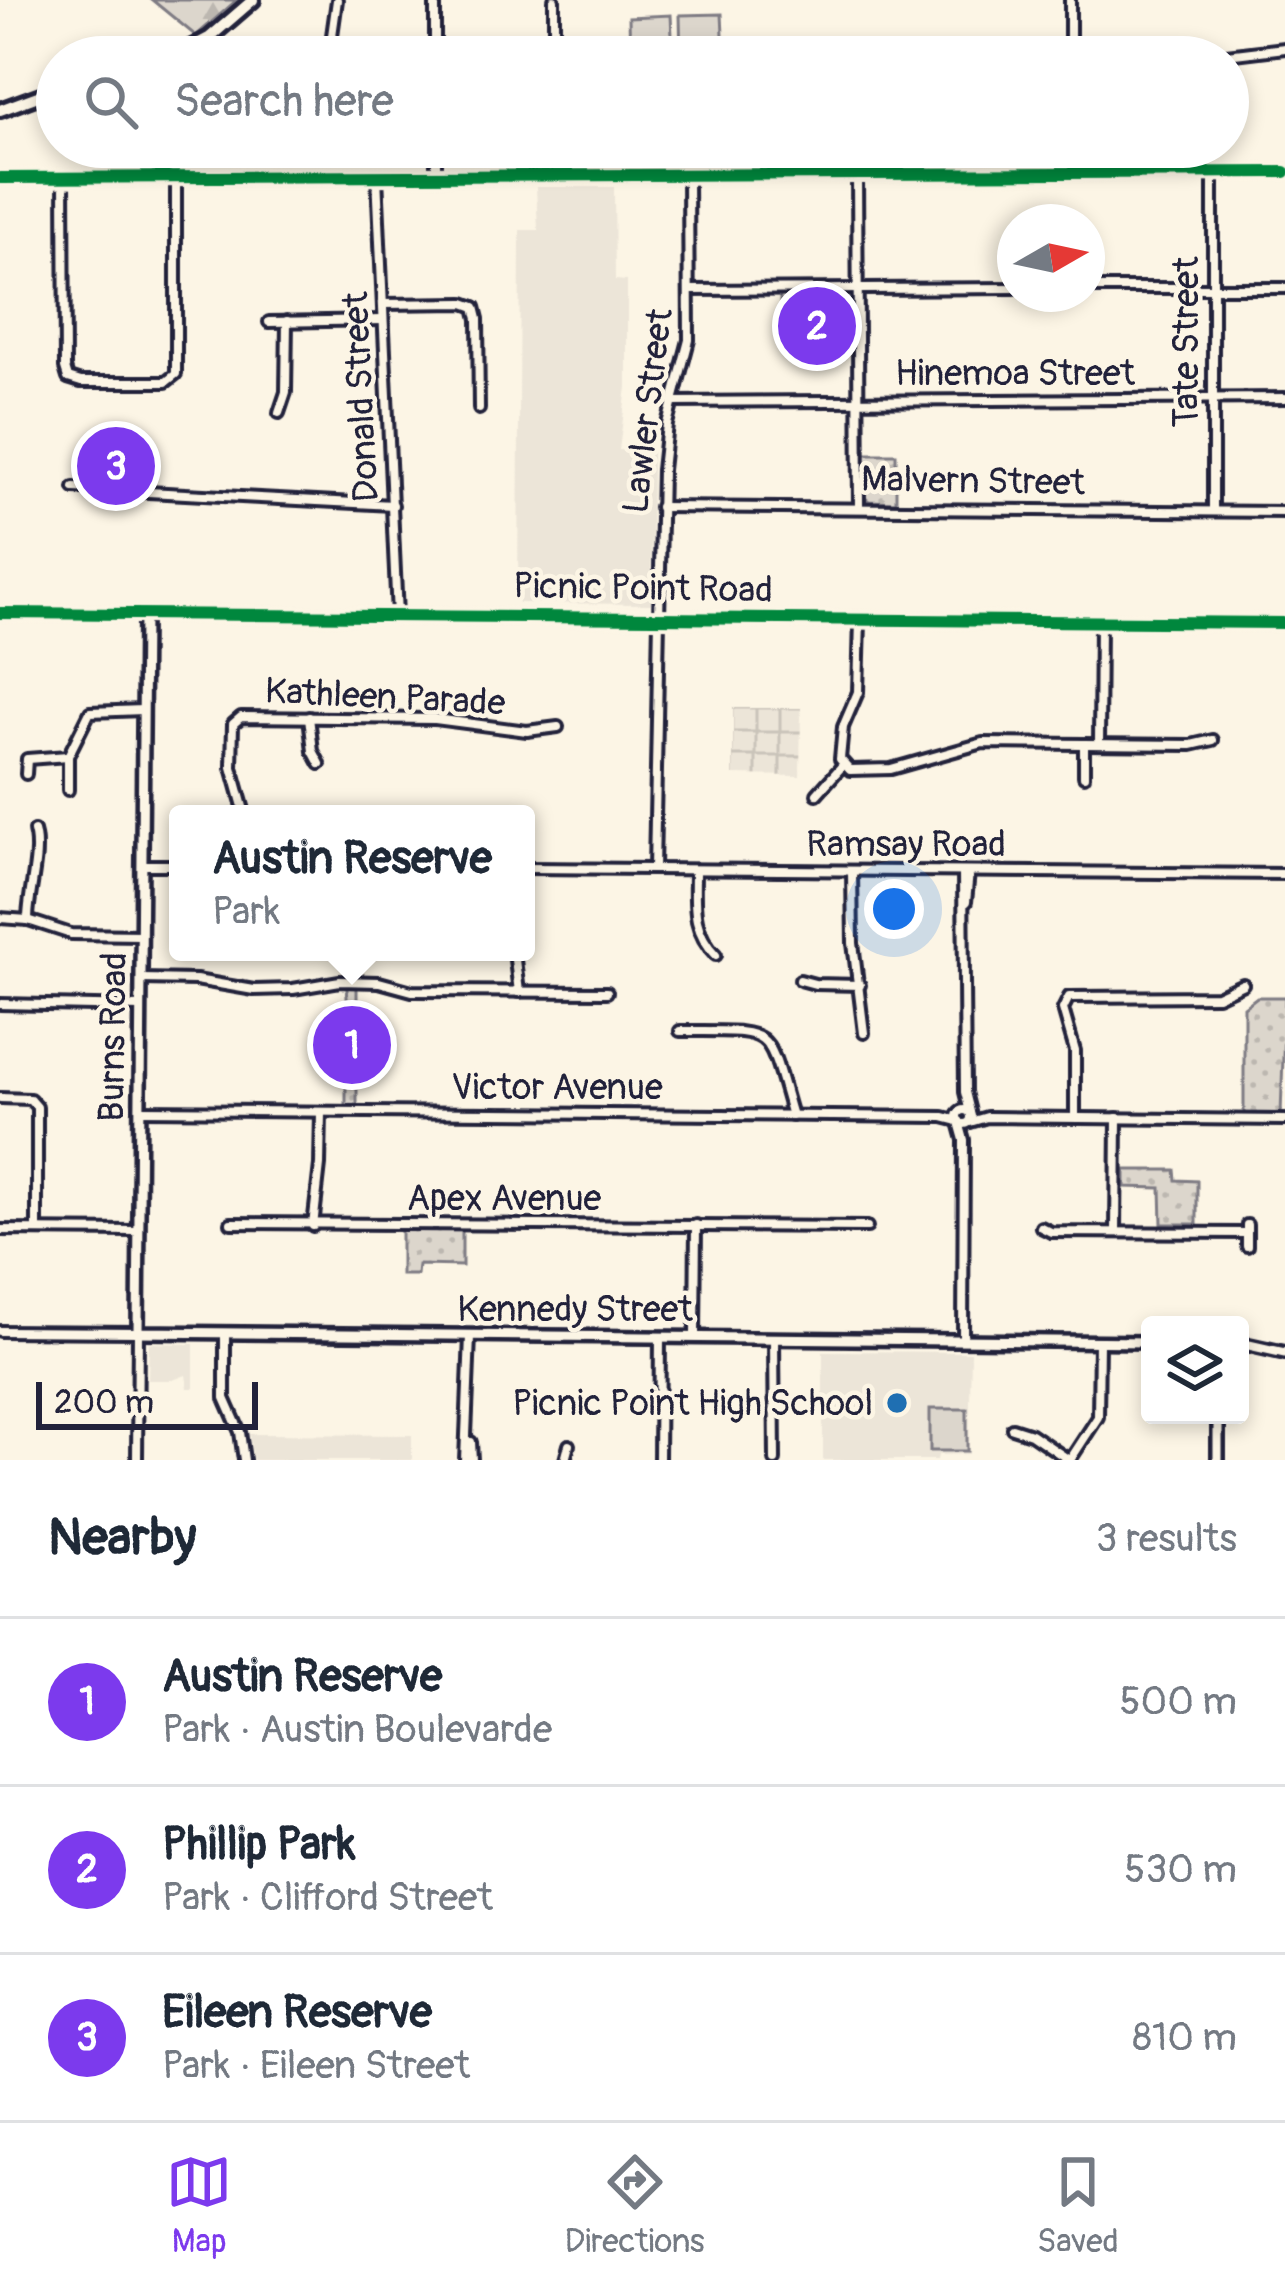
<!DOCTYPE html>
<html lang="en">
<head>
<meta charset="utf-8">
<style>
	:root { --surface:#fff; --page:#f2f2f3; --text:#1f2937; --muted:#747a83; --line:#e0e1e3; --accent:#7c3aed }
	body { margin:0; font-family:Pangolin,sans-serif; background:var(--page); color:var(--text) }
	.controls { position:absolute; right:36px; bottom:36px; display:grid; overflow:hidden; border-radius:12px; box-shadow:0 6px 18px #0003 }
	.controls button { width:108px; height:108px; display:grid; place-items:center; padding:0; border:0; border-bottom:3px solid var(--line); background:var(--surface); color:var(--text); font:60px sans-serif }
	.compass { position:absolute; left:997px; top:204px; width:108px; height:108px; border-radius:50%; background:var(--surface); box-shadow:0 6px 18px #0003; rotate:81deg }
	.scale { position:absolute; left:36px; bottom:30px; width:222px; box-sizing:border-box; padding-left:12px; border:6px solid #22223b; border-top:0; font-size:33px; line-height:42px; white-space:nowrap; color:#22223b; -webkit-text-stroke:9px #fcf5e5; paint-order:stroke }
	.you { position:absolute; left:894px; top:909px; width:42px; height:42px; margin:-30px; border:9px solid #fff; border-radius:50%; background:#1a73e8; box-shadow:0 0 0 18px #1a73e833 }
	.badge { display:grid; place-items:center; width:78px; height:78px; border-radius:50%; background:var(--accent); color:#fff; font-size:39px; font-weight:700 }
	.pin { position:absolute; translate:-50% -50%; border:6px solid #fff; box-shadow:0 3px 12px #0006 }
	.popup { position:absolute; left:169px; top:805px; width:366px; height:156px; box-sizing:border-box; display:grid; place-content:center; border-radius:12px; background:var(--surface); filter:drop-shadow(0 3px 9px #0005); font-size:39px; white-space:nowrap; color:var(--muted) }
	.popup b { font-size:45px; color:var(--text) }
	.popup::after { content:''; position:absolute; left:50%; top:100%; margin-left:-24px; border:24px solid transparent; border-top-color:var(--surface) }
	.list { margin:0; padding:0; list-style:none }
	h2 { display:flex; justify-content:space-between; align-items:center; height:156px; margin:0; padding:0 48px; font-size:51px }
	h2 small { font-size:39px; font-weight:400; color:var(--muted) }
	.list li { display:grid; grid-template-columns:78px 1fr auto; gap:36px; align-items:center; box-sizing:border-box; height:168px; padding:0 48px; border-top:3px solid var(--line) }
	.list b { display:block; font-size:45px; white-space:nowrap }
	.list p { margin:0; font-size:39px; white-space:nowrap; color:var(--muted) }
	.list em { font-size:39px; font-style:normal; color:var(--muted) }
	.icon { flex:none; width:66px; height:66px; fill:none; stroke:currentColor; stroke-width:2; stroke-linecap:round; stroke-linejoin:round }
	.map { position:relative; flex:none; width:1285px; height:1460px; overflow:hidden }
	.search { position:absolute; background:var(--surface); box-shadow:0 6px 18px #0003; left:36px; right:36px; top:36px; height:132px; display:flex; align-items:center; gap:30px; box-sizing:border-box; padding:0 42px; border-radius:66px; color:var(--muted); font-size:45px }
	.sheet { height:660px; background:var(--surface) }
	nav { display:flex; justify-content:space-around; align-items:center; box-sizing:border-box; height:168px; border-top:3px solid var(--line); background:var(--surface); font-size:33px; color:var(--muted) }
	nav a { display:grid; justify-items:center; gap:6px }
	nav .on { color:var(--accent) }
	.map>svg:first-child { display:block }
</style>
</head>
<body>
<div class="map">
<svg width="1285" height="1460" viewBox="0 0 1285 1460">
	<defs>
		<pattern id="industrial-grid" width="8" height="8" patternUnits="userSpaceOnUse" patternTransform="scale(3)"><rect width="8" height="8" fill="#ece5d8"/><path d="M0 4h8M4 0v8" fill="none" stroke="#cac4ba"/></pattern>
		<pattern id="forest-firs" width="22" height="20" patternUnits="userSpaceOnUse" patternTransform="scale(3)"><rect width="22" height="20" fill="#dcd6cc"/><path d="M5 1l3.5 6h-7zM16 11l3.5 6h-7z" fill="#bcb7b0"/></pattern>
		<pattern id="park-dots" width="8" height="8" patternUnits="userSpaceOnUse" patternTransform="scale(3)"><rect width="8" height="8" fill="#dcd6cc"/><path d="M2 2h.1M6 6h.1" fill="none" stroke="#bcb7b0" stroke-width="1.8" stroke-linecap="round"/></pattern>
	</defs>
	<rect width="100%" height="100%" fill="#fcf5e5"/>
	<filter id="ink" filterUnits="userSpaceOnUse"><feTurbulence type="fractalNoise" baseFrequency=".00833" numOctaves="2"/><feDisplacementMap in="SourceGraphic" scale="24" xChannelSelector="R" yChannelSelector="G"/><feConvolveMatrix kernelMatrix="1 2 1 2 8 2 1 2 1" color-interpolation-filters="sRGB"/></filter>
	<g filter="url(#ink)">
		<g fill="#ece5d8">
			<polygon points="536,187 614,187 615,280 627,281 627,387 619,450 652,451 651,604 518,603 520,230 538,230"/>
			<polygon points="149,1343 194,1344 194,1388 188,1388 186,1375 173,1380 148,1380"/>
			<polygon points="823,1351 971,1352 969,1454 938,1455 937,1460 823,1460"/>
			<polygon points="249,1434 412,1435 412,1460 253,1460"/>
		</g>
		<polygon fill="url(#industrial-grid)" points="733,708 801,708 800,776 733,775"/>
		<g fill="#dcd6cc" stroke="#7f7c84" stroke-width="3">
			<polygon points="722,14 724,56 681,57 680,15"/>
			<polygon points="671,15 673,57 630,57 629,17"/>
			<rect x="930" y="1409" width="37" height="42"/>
		</g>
		<polygon fill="url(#forest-firs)" stroke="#7f7c84" stroke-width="3" points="152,0 237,0 196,36"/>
		<g fill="url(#park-dots)" stroke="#7f7c84" stroke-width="3">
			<polygon points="842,293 853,304 854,345 780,345 780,294"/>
			<polygon points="91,443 136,443 135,489 104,488"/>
			<polygon points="863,454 896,454 896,502 869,501 864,497"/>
			<polygon points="347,985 357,985 357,1029 374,1030 374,1060 357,1061 357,1106 346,1106 346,1061 329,1060 330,1030 347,1029"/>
			<polygon points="1257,997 1285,997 1281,1115 1244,1114 1244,1007"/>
			<polygon points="1125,1170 1175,1170 1176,1180 1197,1181 1197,1224 1162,1224 1161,1188 1125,1187"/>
			<polygon points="401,1230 462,1230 462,1266 418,1265 417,1275 401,1275"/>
		</g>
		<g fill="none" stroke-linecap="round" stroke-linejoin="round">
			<g stroke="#22223b" stroke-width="16">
				<g id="minor">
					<polyline points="435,0 435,57"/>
					<polyline points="554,0 554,57"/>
					<polyline points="1070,0 1070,57"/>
					<polyline points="208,57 219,45"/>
					<polyline points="329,57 337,0"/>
					<polyline points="1210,57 1285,48"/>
					<polyline points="436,147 436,175"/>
					<polyline points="554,147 555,175"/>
					<polyline points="1071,147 1071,173"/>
					<polyline points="1213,172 1213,511"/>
					<polyline points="857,174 859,507"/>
					<polyline points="377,176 397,616"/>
					<polyline points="64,177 65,368 68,378 81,382 166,382 176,374 176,177"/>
					<polyline points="0,178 1285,172"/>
					<polyline points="118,178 121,162 132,147"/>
					<polyline points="1087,288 1285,288"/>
					<polyline points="689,290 1015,288"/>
					<polyline points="383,304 464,303 475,307 478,319 479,409"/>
					<polyline points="269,322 383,320"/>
					<polyline points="673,402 1285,398"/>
					<polyline points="279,413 286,392 287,321"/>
					<polyline points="74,488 393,505"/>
					<polyline points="660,507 1285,512"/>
					<polyline points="860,620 858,692 843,727 840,759 850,770 891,769 983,743 1191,745 1213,740"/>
					<polyline points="309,717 313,751 320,764"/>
					<polyline points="1099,744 1100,622"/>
					<polyline points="26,774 27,759 68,756 90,712 143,710"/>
					<polyline points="1084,776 1084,744"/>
					<polyline points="68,790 68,756"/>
					<polyline points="817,794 843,765"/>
					<polyline points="245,814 232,767 233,724 241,717 435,719 527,731 558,727"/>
					<polyline points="142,865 178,865"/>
					<polyline points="526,868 1285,874"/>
					<polyline points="654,869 662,470 667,424 689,340 688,175"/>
					<path d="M 695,870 C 695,904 691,930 716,955"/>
					<polyline points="852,871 853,943 864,1033"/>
					<polyline points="963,872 965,1092 970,1112"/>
					<polyline points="966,902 969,872"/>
					<polyline points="0,918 28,920 71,934 141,935"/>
					<path d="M 28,920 C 28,893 41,854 34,831"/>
					<polyline points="514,952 519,992"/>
					<polyline points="141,979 196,980 254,990 293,989 340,981 379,982 412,991 607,992"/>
					<polyline points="800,980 815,984 860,985"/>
					<polyline points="0,1004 141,1007"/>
					<path d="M 680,1031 C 777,1032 765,1023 792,1116"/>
					<polyline points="0,1098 30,1099 37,1107 37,1230"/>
					<circle cx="964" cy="1117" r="7"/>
					<polyline points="140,1110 943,1117 959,1121"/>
					<polyline points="1075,1117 1075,1051 1063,1009 1069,997 1217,996 1243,984"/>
					<polyline points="959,1122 964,1140 963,1340"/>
					<polyline points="970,1122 987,1117 1285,1120"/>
					<polyline points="231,1223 867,1227"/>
					<polyline points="313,1226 320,1165 321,1112"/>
					<polyline points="1041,1227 1051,1232 1247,1233"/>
					<polyline points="0,1230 139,1231"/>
					<polyline points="1116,1232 1117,1118"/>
					<polyline points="1247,1246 1247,1225"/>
					<polyline points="0,1331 138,1332 137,1460"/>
					<polyline points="225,1333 225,1398 240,1432 244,1460"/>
					<polyline points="695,1337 696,1225"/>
					<polyline points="774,1338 775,1460"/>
					<polyline points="1012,1428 1031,1434 1069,1460"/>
					<polyline points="471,1442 472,1460"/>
					<polyline points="465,1460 470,1336"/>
					<polyline points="565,1460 569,1445"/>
					<polyline points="659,1460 660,1337"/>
					<polyline points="1070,1460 1098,1417 1099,1341"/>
				</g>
			</g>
			<g stroke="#22223b" stroke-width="18">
				<g id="tertiary">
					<polyline points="0,613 1285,623"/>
					<polyline points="144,614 138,1332 1150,1342"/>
					<polyline points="1240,1343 1285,1353"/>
					<polyline points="1218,1415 1218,1460"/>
				</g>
			</g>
			<g stroke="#22223b" stroke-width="20">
				<g id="secondary">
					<polyline points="173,57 209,38 253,0"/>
					<polyline points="0,110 57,89"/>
				</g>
			</g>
			<use href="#minor" stroke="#fcf5e5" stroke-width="8"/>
			<use href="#tertiary" stroke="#fcf5e5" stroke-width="9"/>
			<use href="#secondary" stroke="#fcf5e5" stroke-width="10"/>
			<g stroke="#fcf5e5" stroke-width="20">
				<g id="cycleway">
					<polyline points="0,178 1285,172"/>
					<polyline points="0,613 1285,623"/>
				</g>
			</g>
			<use href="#cycleway" stroke="#00873e" stroke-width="12"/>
		</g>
	</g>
	<circle fill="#1f6fb2" stroke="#fcf5e5" stroke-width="4.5" cx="897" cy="1403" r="12"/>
	<g text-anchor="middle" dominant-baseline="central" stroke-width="9" stroke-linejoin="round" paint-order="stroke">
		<g font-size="36" fill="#22223b" stroke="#fcf5e5">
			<text transform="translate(1186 342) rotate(-90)">Tate Street</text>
			<text x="1015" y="373">Hinemoa Street</text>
			<text transform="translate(361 397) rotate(-93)">Donald Street</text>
			<text transform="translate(648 411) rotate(-83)">Lawler Street</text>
			<text transform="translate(973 481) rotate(1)">Malvern Street</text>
			<text transform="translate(643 588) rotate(1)">Picnic Point Road</text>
			<text transform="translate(385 697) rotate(3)">Kathleen Parade</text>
			<text x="906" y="844">Ramsay Road</text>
			<text transform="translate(113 1037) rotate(-89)">Burns Road</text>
			<text x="557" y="1087">Victor Avenue</text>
			<text x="504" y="1198">Apex Avenue</text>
			<text x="575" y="1309">Kennedy Street</text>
		</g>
		<g font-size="36" fill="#22223b" stroke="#fcf5e5" text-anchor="end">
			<text x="873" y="1403">Picnic Point High School</text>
		</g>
	</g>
</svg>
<div class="controls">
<button><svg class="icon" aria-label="layers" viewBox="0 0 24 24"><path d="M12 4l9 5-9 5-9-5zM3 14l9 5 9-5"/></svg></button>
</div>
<svg class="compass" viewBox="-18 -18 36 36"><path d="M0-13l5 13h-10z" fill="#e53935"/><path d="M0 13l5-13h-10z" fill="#747a83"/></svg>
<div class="scale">200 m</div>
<div class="you"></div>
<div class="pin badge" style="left:352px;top:1045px">1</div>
<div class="popup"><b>Austin Reserve</b>Park</div>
<div class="pin badge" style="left:817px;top:326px">2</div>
<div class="pin badge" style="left:116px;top:466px">3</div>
<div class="search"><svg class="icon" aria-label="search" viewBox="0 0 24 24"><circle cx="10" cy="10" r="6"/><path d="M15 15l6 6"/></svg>Search here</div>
</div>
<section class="sheet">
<h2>Nearby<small>3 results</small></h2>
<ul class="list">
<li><span class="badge">1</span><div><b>Austin Reserve</b><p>Park · Austin Boulevarde</p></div><em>500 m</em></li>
<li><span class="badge">2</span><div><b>Phillip Park</b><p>Park · Clifford Street</p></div><em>530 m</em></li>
<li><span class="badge">3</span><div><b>Eileen Reserve</b><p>Park · Eileen Street</p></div><em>810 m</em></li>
</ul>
</section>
<nav>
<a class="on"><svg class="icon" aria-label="map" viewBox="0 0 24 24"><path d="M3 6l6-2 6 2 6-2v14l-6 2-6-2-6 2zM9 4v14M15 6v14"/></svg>Map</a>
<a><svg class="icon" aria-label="directions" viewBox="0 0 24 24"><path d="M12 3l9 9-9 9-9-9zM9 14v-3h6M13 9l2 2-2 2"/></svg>Directions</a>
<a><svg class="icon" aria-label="saved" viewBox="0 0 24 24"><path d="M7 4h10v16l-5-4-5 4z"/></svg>Saved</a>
</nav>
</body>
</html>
